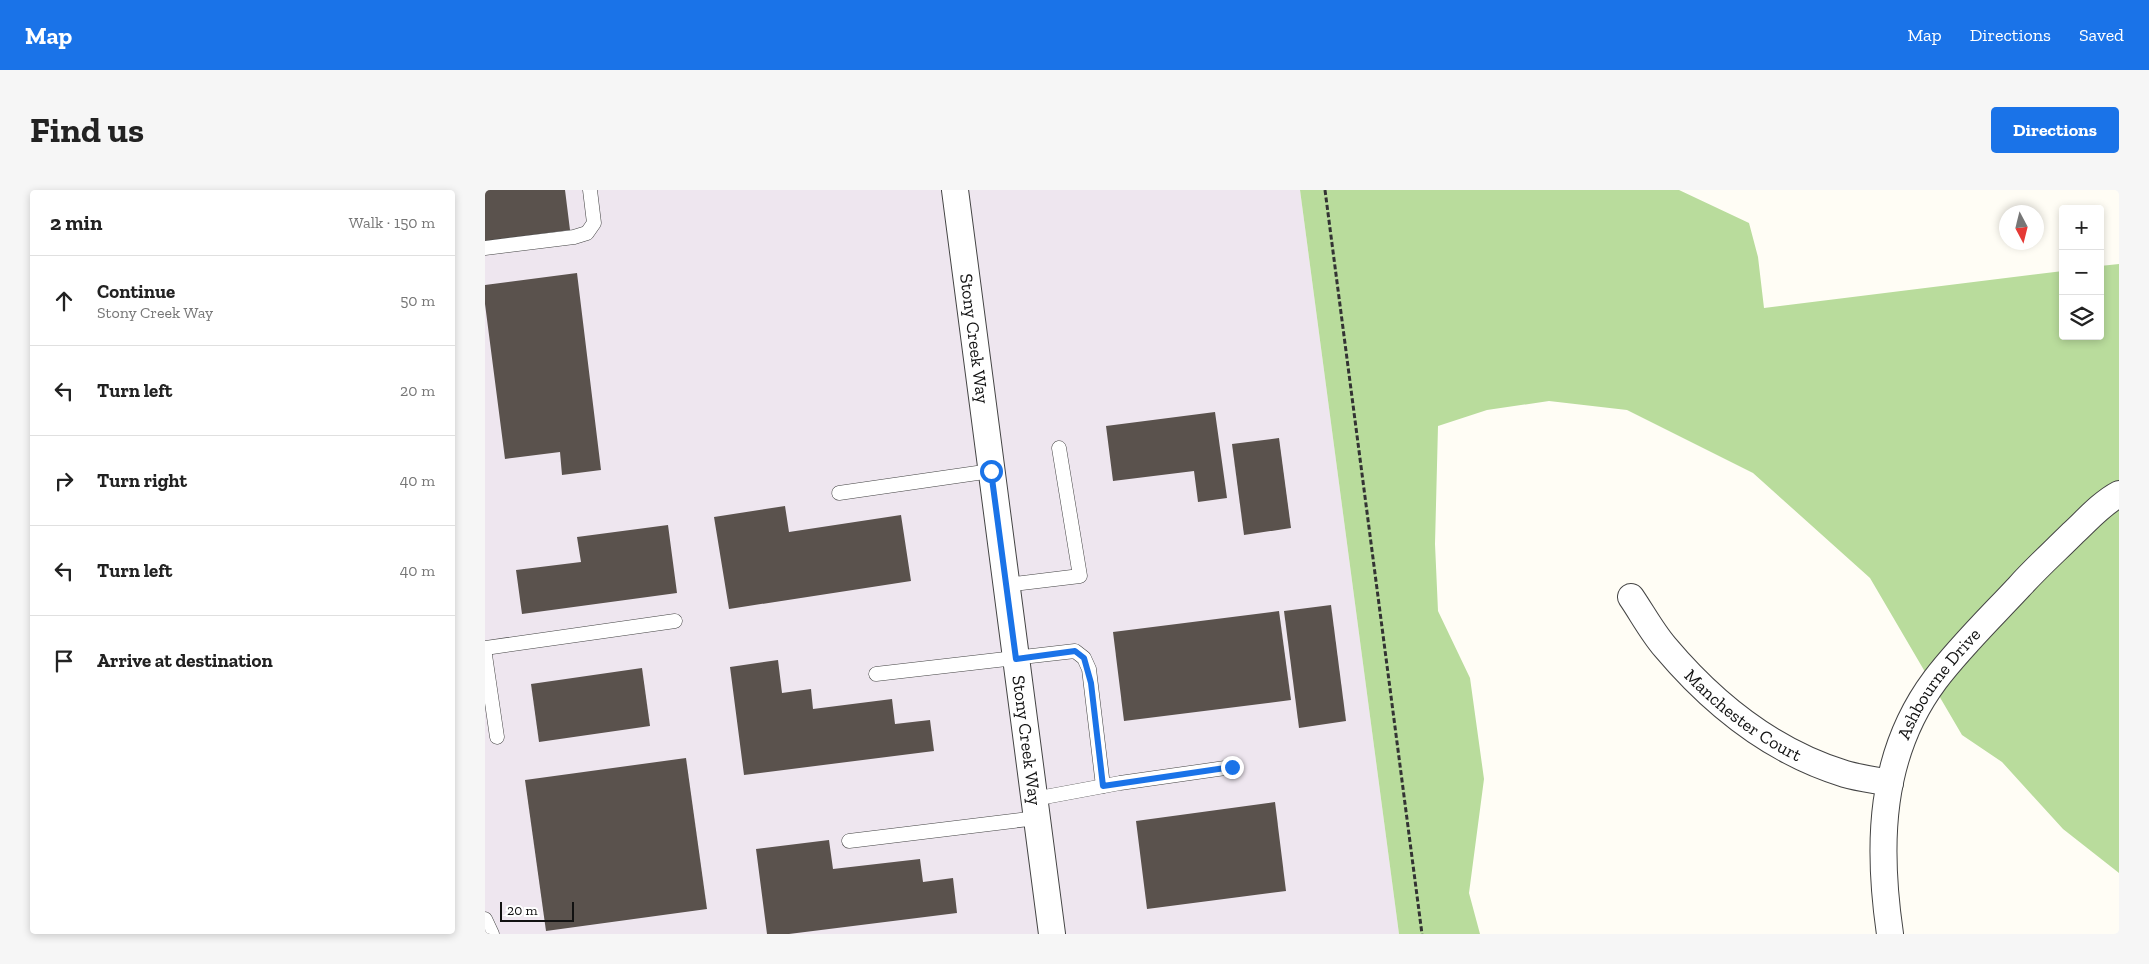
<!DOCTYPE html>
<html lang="en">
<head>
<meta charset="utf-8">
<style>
	:root { --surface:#fff; --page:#f6f6f6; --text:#222; --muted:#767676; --line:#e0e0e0; --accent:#1a73e8 }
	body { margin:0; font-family:"Zilla Slab",serif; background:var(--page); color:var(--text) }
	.controls { position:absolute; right:15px; top:15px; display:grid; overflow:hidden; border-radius:5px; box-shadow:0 2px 8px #0003 }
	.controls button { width:45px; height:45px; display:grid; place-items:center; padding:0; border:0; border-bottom:1px solid var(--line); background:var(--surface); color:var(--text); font:25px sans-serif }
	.compass { position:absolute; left:1514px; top:15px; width:45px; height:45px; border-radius:50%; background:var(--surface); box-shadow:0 2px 8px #0003; rotate:173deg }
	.scale { position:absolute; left:15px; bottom:12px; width:74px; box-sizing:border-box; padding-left:5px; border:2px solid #111; border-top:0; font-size:14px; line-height:18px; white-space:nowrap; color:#111; -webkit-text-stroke:4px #fff; paint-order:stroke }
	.stop { position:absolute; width:15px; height:15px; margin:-11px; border:4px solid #1a73e8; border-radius:50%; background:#fff }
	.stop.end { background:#1a73e8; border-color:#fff; box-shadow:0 1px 5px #0008 }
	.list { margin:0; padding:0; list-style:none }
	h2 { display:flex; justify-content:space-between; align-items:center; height:65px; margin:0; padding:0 20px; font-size:21px }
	h2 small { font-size:16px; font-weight:400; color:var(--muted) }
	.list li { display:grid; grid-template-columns:32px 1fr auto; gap:15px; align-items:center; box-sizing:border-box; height:90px; padding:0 20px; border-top:1px solid var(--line) }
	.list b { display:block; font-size:19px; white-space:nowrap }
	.list p { margin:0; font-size:16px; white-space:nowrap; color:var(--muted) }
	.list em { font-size:16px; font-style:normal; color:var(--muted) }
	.icon { flex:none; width:28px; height:28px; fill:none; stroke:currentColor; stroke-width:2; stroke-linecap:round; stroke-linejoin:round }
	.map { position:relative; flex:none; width:1634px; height:744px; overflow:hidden; border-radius:5px }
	header { display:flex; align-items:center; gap:30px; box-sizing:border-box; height:70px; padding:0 25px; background:var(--accent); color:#fff }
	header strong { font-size:24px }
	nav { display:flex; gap:28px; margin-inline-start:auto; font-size:18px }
	.intro { display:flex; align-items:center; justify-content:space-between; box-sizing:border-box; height:120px; padding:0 30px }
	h1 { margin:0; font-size:35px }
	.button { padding:12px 22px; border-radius:5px; background:var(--accent); color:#fff; font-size:18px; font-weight:700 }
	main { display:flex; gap:30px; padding:0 30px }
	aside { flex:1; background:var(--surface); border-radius:5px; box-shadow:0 2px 8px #0003 }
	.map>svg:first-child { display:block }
</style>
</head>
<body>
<header>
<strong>Map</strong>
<nav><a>Map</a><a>Directions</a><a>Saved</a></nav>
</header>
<div class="intro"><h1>Find us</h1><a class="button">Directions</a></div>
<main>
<aside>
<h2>2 min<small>Walk · 150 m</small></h2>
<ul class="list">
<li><svg class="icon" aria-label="ahead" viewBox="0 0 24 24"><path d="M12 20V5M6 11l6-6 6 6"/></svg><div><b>Continue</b><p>Stony Creek Way</p></div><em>50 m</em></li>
<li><svg class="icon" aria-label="left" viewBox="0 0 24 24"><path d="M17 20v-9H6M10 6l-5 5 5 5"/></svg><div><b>Turn left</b></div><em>20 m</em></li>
<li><svg class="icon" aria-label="right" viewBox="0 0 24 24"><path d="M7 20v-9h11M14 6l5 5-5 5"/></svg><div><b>Turn right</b></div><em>40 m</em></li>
<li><svg class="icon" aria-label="left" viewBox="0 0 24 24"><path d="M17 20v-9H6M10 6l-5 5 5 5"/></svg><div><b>Turn left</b></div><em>40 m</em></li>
<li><svg class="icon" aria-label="arrive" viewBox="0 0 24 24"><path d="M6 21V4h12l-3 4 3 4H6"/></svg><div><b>Arrive at destination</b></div></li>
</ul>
</aside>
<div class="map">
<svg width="1634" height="744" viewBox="0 0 1634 744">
	<rect width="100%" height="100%" fill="#fffdf5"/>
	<polygon fill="#eee6ef" points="0,0 815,0 914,744 0,744"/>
	<polygon fill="#b9dc9c" points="815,0 1194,0 1264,33 1273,67 1279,118 1578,81 1578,146 1615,146 1615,76 1634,74 1634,683 1578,639 1517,572 1477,545 1385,388 1268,283 1142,220 1064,211 1002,220 953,236 950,354 953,421 985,488 999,589 984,703 995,744 914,744"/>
	<g fill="#5a524d">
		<polygon points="0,0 80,0 85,40 0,51"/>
		<polygon points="92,83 116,280 77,285 75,262 20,269 0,114 0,95"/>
		<polygon points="730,222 742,308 713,312 709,281 628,291 621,236"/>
		<polygon points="794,248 806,338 759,345 747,254"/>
		<polygon points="300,316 304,342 416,325 426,391 244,419 229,327"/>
		<polygon points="183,335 192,403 37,424 31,380 96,372 92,347"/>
		<polygon points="846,415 861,531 814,538 799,421"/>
		<polygon points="794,421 806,510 639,531 628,442"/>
		<polygon points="293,470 297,503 326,499 328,519 407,509 410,534 445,530 449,561 259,585 245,477"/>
		<polygon points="157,478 165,536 54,552 46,494"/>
		<polygon points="201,568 222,719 61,741 40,590"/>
		<polygon points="790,612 801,701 662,719 651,631"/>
		<polygon points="344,650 348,679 435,669 438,692 468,688 472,723 304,744 282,744 271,659"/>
	</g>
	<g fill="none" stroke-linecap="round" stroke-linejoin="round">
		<g stroke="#444" stroke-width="15">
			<g id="service">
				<polyline points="0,58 89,47 102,43 109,33 105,0"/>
				<polyline points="354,303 506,281"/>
				<polyline points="521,395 595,386 574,258"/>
				<polyline points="0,458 190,431"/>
				<polyline points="0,465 12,547"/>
				<polyline points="391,484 590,461 599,468 604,479 618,596"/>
				<polyline points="549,609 635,593 747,577"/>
				<polyline points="364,651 552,628"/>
				<polyline points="0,729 7,744"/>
			</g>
		</g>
		<g stroke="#444" stroke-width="28">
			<g id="minor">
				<path id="s1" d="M 470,0 L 567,744"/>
				<path id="s2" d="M 1146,407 C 1157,423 1167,442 1180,457 C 1228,514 1288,562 1360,584 C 1374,588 1390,590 1405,593"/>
				<path id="s3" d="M 1405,744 C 1392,655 1394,565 1450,490 C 1475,457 1506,427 1534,397 C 1551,378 1570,361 1588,343 C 1602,330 1617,313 1634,304"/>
			</g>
		</g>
		<polyline stroke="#333" stroke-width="3" stroke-dasharray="5 2.5" stroke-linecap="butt" points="840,0 937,744"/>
		<use href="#service" stroke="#fff" stroke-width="14"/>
		<use href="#minor" stroke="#fff" stroke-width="26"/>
	</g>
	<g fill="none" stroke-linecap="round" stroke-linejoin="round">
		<polyline stroke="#1a73e8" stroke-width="6" points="506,281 531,469 590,461 599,468 606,493 618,596 747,577"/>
	</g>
	<g text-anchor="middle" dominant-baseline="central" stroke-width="5" stroke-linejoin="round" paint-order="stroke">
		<g font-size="18" fill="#111" stroke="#fff">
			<text stroke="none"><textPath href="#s1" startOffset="150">Stony Creek Way</textPath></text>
			<text stroke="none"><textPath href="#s3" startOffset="264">Ashbourne Drive</textPath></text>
			<text stroke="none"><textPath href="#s2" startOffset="165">Manchester Court</textPath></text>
			<text stroke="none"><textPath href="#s1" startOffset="555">Stony Creek Way</textPath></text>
		</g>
	</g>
</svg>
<div class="controls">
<button>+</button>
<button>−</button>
<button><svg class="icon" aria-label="layers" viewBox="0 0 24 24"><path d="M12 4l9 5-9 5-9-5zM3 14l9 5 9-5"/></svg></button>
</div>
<svg class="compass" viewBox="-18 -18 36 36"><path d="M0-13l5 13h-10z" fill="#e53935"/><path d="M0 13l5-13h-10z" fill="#767676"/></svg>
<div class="scale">20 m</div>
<div class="stop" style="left:506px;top:281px"></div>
<div class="stop end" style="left:747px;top:577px"></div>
</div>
</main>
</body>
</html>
